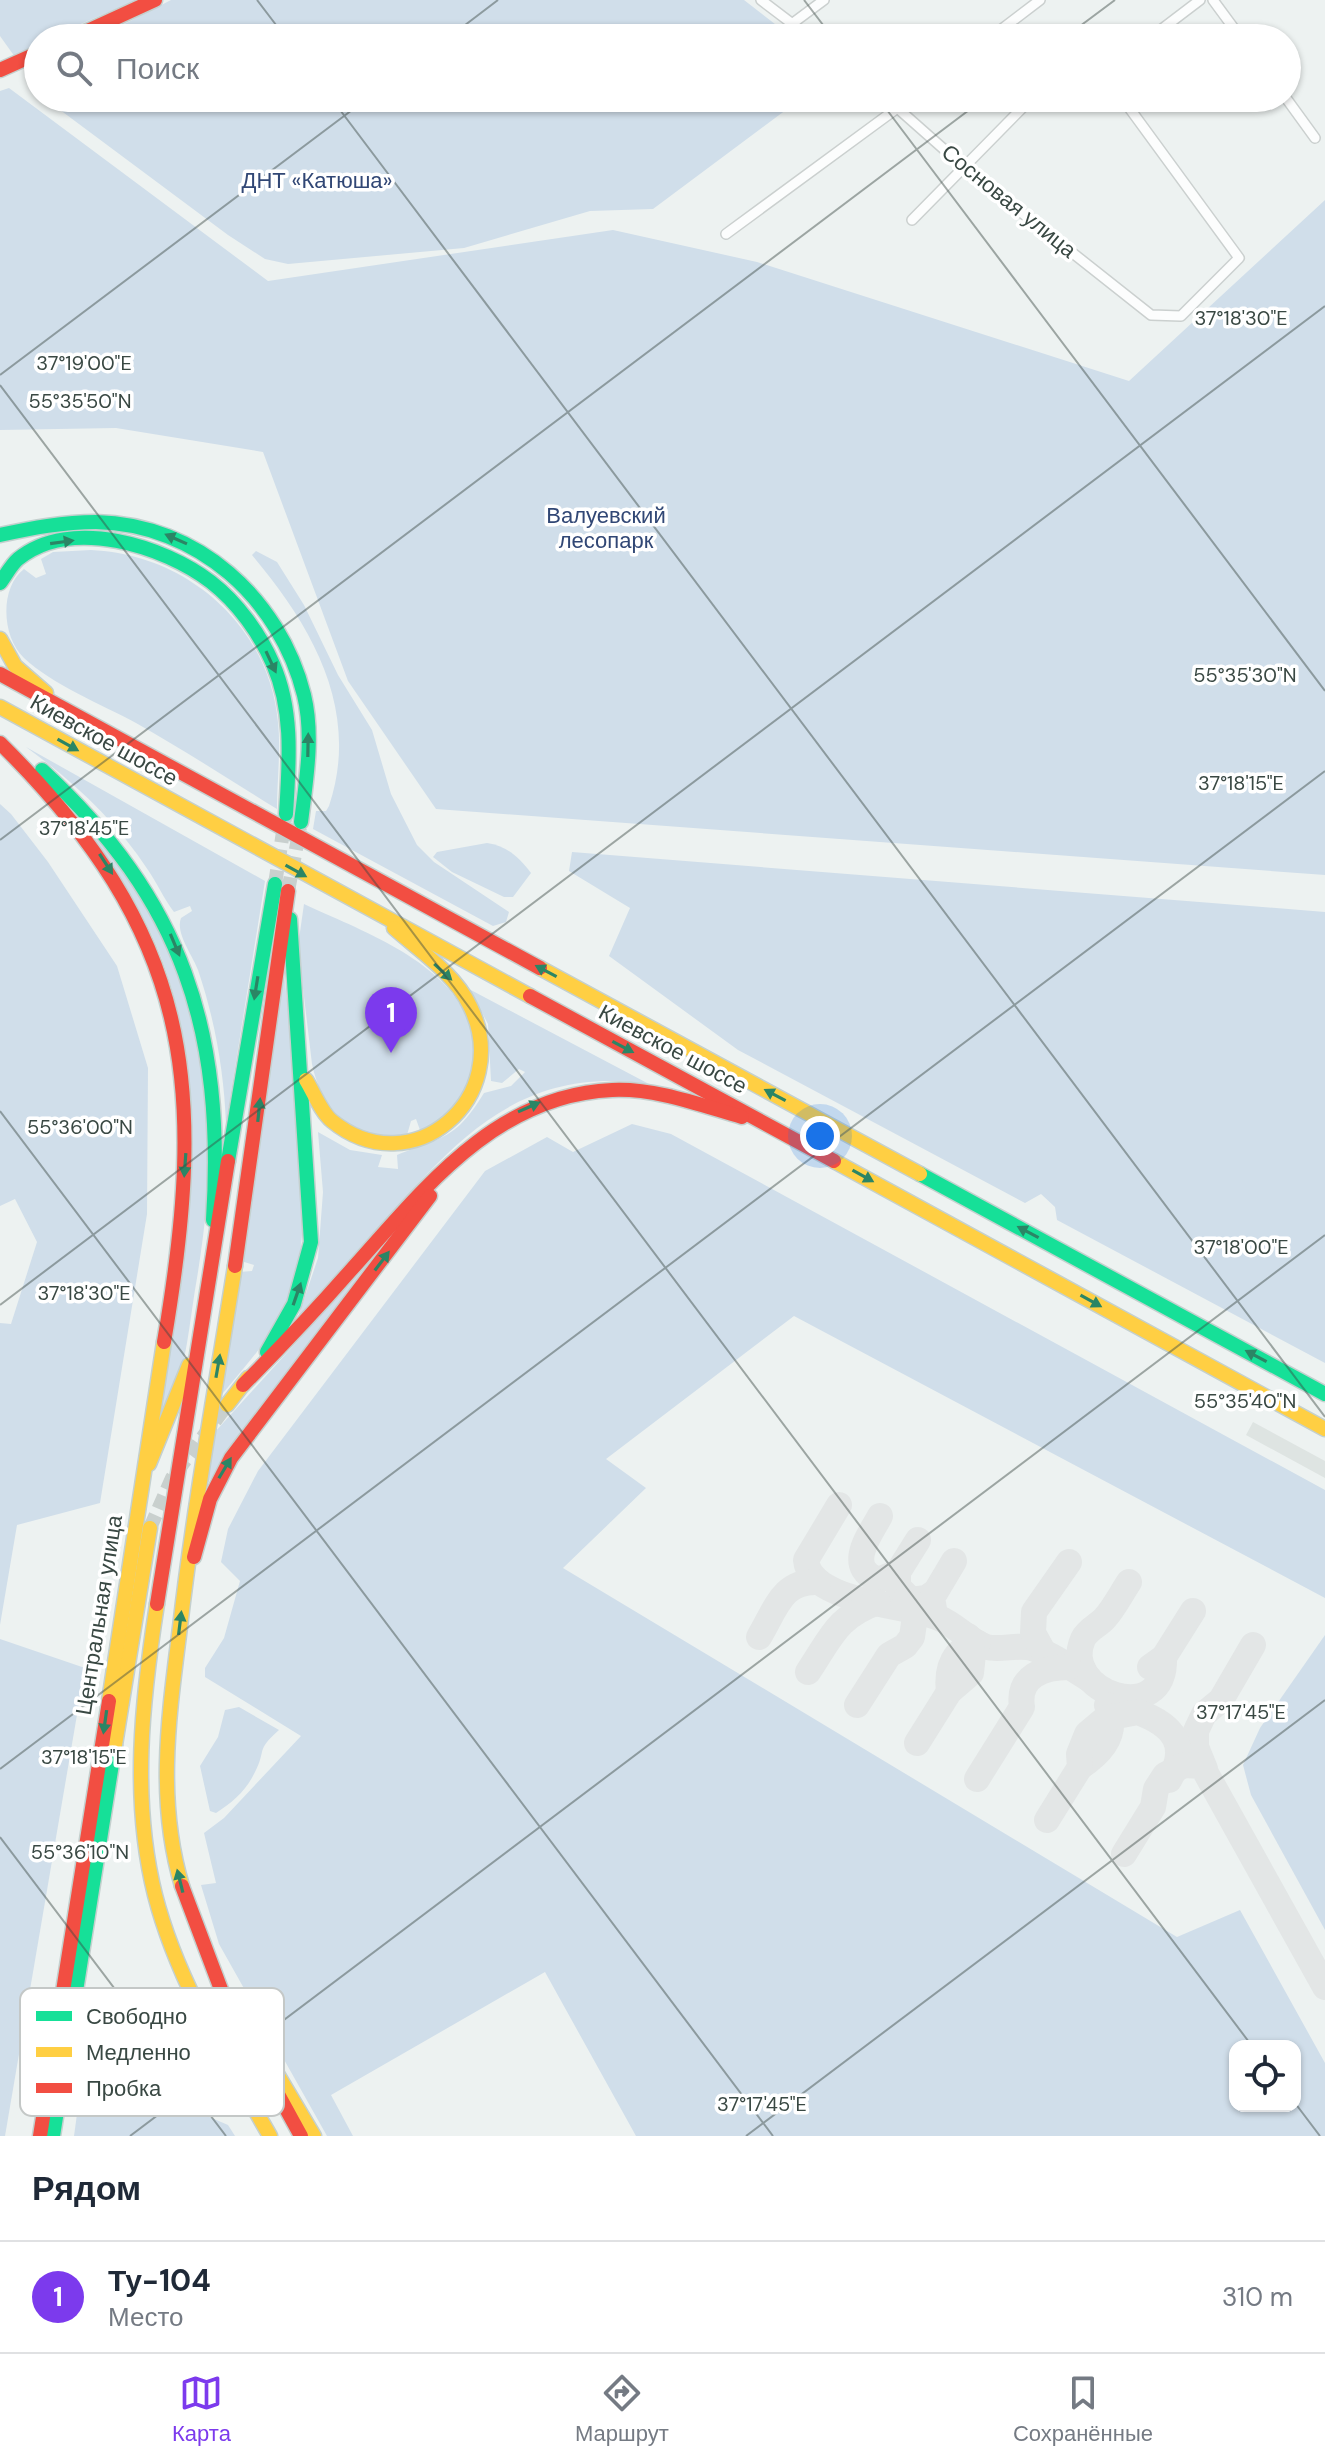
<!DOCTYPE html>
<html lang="ru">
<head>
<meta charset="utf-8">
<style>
	:root { --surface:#fff; --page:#f6f6f7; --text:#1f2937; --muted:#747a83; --line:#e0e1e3; --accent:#7c3aed }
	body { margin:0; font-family:"DM Sans",sans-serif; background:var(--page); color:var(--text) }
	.controls { position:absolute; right:24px; bottom:24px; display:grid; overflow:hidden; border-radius:16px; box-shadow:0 2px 6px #0004 }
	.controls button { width:72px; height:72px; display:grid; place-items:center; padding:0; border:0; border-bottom:2px solid var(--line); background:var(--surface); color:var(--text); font:40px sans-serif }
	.you { position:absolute; left:820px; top:1136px; width:28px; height:28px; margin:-20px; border:6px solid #fff; border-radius:50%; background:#1a73e8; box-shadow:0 0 0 12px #1a73e833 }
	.badge { display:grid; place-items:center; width:52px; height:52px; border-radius:50%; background:var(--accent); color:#fff; font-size:26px; font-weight:700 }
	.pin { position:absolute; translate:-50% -66px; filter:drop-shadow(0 2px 4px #0008) }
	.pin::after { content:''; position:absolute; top:42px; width:28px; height:24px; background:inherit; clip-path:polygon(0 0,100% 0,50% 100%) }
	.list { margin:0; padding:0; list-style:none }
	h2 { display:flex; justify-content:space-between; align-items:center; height:104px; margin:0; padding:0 32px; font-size:34px }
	h2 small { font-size:26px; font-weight:400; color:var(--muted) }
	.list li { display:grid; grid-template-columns:52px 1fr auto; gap:24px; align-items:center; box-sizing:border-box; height:112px; padding:0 32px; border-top:2px solid var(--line) }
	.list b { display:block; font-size:30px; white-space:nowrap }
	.list p { margin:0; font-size:26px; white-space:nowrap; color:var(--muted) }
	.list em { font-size:26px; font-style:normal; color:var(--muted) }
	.icon { flex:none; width:44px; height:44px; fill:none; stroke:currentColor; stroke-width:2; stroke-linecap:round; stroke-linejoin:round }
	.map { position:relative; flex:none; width:1325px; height:2136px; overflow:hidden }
	.search { position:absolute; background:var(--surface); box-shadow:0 2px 6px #0004; left:24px; right:24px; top:24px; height:88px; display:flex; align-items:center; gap:20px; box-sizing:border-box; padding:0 28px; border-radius:44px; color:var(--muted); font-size:30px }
	.sheet { height:216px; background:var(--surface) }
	nav { display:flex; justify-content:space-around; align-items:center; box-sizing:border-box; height:112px; border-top:2px solid var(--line); background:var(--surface); font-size:22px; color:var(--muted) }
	nav a { display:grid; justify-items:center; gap:4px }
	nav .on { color:var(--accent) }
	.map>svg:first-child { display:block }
</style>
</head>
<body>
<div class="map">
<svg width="1325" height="2136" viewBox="0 0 1325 2136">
	<rect width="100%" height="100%" fill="#edf2f1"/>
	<g fill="#d0deea" fill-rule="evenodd">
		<polygon points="0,0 137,0 48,38 38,38 38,42 15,57 0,36"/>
		<polygon points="171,0 744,0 793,38 97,38"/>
		<polygon points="9,88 268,281 613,230 757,262 1129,381 1325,200 1325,875 436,809 348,681 263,452 116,428 0,430 0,91"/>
		<polygon points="44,98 802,98 653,209 590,211 464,248 288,264 265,259 228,235"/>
		<path d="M 91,550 C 186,554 269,625 278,722 C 281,751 277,780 277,809 C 230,780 184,750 136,723 C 103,705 51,684 24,658 C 1,636 0,587 24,569 L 36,578 L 46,574 L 41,559 L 53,552 Z"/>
		<path d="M 256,551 L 277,562 L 304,605 L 338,675 L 372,730 L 391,794 L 417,845 L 434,862 L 509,912 L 506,922 L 493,926 L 313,829 L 316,811 L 326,811 L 329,806 C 361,710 312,626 252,555 Z"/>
		<path d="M 26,747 L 265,881 L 226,1124 C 224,1072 215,1020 198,970 C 193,956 175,933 181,918 L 192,911 L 190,906 L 174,912 C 164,899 157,883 148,870 C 116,821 73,781 26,747 Z"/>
		<polygon points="0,804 11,814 48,862 117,966 148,1068 147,1214 100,1503 17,1525 0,1625 0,1323 11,1324 37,1242 15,1199 0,1206"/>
		<path d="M 78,816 C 108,840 129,874 148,907 C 216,1028 219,1144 197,1278 C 191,1312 188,1348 179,1380 C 174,1401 162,1422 154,1442 C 178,1281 221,1115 161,957 C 141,905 110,860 78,816 Z"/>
		<path d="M 487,843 C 507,846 519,857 531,873 L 513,897 L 504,897 L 452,872 L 433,857 L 437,852 Z"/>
		<polygon points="572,852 1325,912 1325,1363 1057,1220 1055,1207 1041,1194 1025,1203 738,1050 609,956 630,908 569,871"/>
		<path d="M 304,904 C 368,934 465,966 476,1047 C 481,1087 454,1110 425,1131 L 420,1130 L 416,1119 L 411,1121 L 407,1135 C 357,1144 322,1113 312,1064 L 298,946 Z"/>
		<path d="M 284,972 C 292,1057 319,1216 291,1293 C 276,1334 246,1365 219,1398 L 239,1272 L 252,1271 L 254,1265 L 241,1261 Z"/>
		<path d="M 469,989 L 649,1084 C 501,1062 436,1166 349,1262 C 332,1280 317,1302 298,1317 L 318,1258 L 323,1192 L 318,1132 L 350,1150 L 382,1155 L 378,1167 L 398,1169 L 397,1155 C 444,1136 455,1140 484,1093 L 511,1086 L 525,1072 L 519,1069 L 502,1083 L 491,1081 L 488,1024 Z"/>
		<path d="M 632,1124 L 671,1134 L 1325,1490 L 1325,1598 L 794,1316 L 606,1459 L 646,1488 L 563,1568 L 1177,1937 L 1240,1910 L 1325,2063 L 1325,2136 L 636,2136 L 545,1972 L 331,2095 L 353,2136 L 327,2136 L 219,1944 L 201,1885 L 216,1883 L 204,1833 L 224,1818 L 301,1736 L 205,1677 L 205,1668 L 224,1638 L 240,1581 L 221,1562 L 228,1529 L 258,1471 L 485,1171 L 547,1137 L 573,1152 ZM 1235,2046 L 1295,2046 L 1295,2106 L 1235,2106 Z"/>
		<polygon points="380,1250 207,1484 206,1484 214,1433"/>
		<polygon points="1325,1635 1325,1930 1251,1795 1243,1765 1260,1728"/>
		<polygon points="0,1639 85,1668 5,2136 0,2136"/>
		<path d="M 239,1707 L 279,1730 C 255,1751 267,1749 255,1772 C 246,1791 233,1802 216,1813 L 210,1811 L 200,1766 L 218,1737 L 225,1710 Z"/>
		<polygon points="84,2063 228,2125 235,2136 74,2136"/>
	</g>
	<polygon fill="#dee4e2" points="1253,1422 1325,1461 1325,1478 1246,1435"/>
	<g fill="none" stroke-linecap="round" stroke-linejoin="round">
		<g stroke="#e3e6e6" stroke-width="26">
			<path d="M 839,1505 L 806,1560 C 810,1603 906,1604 939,1618 C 956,1625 969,1641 986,1647 C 1002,1651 1019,1643 1035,1649 C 1054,1655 1072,1669 1089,1679"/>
			<path d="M 880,1516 C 869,1536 845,1567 878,1580 L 898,1572"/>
			<polyline points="918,1540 898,1572 898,1587 911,1600 926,1598 935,1592"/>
			<path d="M 1129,1582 C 1121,1594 1114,1608 1105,1618 C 1098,1626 1088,1629 1083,1639 C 1059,1692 1167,1729 1164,1657"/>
			<polyline points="934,1609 932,1598 954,1561"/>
			<path d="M 759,1637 C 776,1609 782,1580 818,1582"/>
			<polyline points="1044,1653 1033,1633 1034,1612 1069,1562"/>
			<polyline points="1150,1667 1164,1657 1193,1611"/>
			<path d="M 808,1672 C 831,1638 836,1617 878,1602"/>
			<path d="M 949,1692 C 946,1668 953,1649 978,1643"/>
			<polyline points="857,1705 889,1655 905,1646 912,1637 915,1616 906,1598"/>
			<polyline points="917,1743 949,1692 971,1673 973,1654 968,1636"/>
			<path d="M 1080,1767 C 1103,1752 1119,1733 1107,1705"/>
			<polyline points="1205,1769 1196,1747 1196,1731 1204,1714 1221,1700 1253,1645"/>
			<path d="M 977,1779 L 1022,1707 C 1017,1676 1044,1667 1069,1667"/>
			<path d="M 1047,1820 L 1080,1767 L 1079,1754 L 1087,1734 L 1106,1718 L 1138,1712 C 1173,1725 1190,1745 1169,1780"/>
			<polyline points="1124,1854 1153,1807 1156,1789 1165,1775 1184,1765 1202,1766 1325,1987"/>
		</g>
		<g stroke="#c9d0ce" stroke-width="14" stroke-dasharray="14 7" stroke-linecap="butt">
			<polyline points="275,884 285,819"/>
			<polyline points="288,891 300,828"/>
			<polyline points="150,1528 172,1478 227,1405"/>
		</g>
		<g stroke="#cbd0cf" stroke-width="12">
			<g id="street">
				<polyline points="761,0 811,38"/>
				<polyline points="1213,0 1241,38"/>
				<polyline points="793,23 824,0"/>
				<polyline points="990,38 1040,0"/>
				<polyline points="1150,38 1200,0"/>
				<polyline points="886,98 964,167 1151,315 1181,316 1239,258 1122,98"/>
				<polyline points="1286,98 1315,138"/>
				<polyline points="912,220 1032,98"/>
				<polyline points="726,234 911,98"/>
			</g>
		</g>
		<g stroke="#c4d0ce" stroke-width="17">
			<g id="fast">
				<path d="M 0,535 C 32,528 63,522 96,522 C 198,524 280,599 304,695 C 314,736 306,781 301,822"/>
				<path d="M 0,583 C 6,575 11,565 18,559 C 71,516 164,546 211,582 C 238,603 260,634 273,664 C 294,712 289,764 286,814"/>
				<path d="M 42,770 C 183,900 225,1031 213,1220"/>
				<polyline points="228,1161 275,884"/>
				<polyline points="920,1174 1325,1394"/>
				<polyline points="267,1352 294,1304 311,1242 290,919"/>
				<polyline points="53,2136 115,1745"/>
			</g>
		</g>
		<g stroke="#c4d0ce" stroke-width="17">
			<g id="slow">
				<polyline points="0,639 15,666 46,693"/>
				<polyline points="0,707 530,996"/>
				<polyline points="540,968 920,1174"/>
				<path d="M 306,1080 C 314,1093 321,1112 332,1121 C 412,1186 515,1097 470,1006 C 455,974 420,951 394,928"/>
				<polyline points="834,1161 1325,1429"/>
				<polyline points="227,1405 248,1378"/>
				<polyline points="149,1464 189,1365"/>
				<path d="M 157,1604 C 142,1700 131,1799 155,1895 C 177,1981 226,2059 270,2136"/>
				<polyline points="109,1701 164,1342"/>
				<polyline points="115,1745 150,1528"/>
				<path d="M 182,1886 C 156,1799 169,1715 180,1627 C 194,1506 216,1386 235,1266"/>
				<polyline points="251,2030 314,2136"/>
			</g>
		</g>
		<g stroke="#c4d0ce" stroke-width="17">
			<g id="jam">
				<polyline points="72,38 155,0"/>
				<polyline points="0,70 38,53"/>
				<polyline points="0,674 540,968"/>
				<path d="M 0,743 C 193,934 208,1084 164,1342"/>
				<polyline points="530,996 834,1161"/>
				<polyline points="235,1266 288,891"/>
				<path d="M 243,1385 C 280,1348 316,1310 351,1270 C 423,1190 495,1095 612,1090 C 656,1088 700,1105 742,1117"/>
				<polyline points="194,1557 210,1499 231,1458 430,1196"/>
				<polyline points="157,1604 228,1161"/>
				<polyline points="182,1886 222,1992 301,2136"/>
				<polyline points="40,2136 109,1701"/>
			</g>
		</g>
		<use href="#street" stroke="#fcfdfd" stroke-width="9"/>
		<use href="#fast" stroke="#16e098" stroke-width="14"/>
		<use href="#slow" stroke="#ffcf43" stroke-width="14"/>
		<use href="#jam" stroke="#f24e42" stroke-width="14"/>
	</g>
	<defs><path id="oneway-solid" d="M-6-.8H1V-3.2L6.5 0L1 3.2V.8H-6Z" transform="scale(2)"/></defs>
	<g fill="#2b8565">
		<use href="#oneway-solid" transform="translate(176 539) rotate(-156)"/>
		<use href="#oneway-solid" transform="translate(62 542) rotate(-8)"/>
		<use href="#oneway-solid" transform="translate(271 662) rotate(65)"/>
		<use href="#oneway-solid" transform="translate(68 745) rotate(29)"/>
		<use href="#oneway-solid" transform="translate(308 745) rotate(-89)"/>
		<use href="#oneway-solid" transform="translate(106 864) rotate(57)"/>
		<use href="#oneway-solid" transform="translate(296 871) rotate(29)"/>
		<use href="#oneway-solid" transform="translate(175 945) rotate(67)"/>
		<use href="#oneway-solid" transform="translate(546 971) rotate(-152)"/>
		<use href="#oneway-solid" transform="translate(443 972) rotate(43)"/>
		<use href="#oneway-solid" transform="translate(256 988) rotate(99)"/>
		<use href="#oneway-solid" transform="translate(623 1047) rotate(28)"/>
		<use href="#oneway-solid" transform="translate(775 1095) rotate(-152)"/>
		<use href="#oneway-solid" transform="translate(529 1107) rotate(-24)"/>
		<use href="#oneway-solid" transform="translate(259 1110) rotate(-84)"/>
		<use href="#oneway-solid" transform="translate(185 1165) rotate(94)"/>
		<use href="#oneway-solid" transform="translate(863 1176) rotate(29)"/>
		<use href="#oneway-solid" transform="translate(1028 1232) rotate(-152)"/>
		<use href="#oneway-solid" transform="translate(382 1261) rotate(-53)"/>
		<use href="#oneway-solid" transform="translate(297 1294) rotate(-71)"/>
		<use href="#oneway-solid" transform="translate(1091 1301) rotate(29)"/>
		<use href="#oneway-solid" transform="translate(1256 1356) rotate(-152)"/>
		<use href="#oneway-solid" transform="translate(218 1366) rotate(-80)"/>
		<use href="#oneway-solid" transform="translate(225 1468) rotate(-59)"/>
		<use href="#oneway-solid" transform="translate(180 1623) rotate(-83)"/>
		<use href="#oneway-solid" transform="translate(105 1722) rotate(98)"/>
		<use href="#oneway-solid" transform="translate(180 1881) rotate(-104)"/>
	</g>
	<path fill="none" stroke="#394843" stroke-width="2" stroke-opacity="0.45" d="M 257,0 L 286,38M 804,0 L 833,38M 448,38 L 498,0M 1064,38 L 1115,0M 331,98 L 1325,1417M 878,98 L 1325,691M 0,375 L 368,98M 0,385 L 1252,2046M 0,840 L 985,98M 0,1111 L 773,2136M 0,1305 L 1325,306M 0,1769 L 1325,771M 0,1837 L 226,2136M 1295,2103 L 1320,2136M 130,2136 L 1325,1235M 746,2136 L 1325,1700"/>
	<g text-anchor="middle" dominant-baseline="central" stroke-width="7" stroke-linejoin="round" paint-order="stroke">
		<g font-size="22" fill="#314775" stroke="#fff">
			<text x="317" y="180">ДНТ «Катюша»</text>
			<text x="606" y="515">Валуевский<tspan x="606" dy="25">лесопарк</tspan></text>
		</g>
		<g font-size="22" fill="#394843" stroke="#fff">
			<text transform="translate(1009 201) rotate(39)">Сосновая улица</text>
			<text transform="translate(104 740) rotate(29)">Киевское шоссе</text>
			<text transform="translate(673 1049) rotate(28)">Киевское шоссе</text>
			<text transform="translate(99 1615) rotate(-81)">Центральная улица</text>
		</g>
	</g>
	<rect x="20" y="1988" width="264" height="128" rx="12" fill="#fff" stroke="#c4c8c7" stroke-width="2"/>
	<rect x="36" y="2011" width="36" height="10" fill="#16e098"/>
	<rect x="36" y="2047" width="36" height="10" fill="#ffcf43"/>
	<rect x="36" y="2083" width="36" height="10" fill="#f24e42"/>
	<g font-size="22" fill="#394843">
		<text x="86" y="2024">Свободно</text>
		<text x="86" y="2060">Медленно</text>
		<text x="86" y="2096">Пробка</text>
	</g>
	<g font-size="20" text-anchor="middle" fill="#394843" stroke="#fff" stroke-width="7" stroke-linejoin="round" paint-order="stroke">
		<text x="1241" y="325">37°18'30"E</text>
		<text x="84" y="370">37°19'00"E</text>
		<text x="80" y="408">55°35'50"N</text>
		<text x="1245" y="682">55°35'30"N</text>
		<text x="1241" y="790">37°18'15"E</text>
		<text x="84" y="835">37°18'45"E</text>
		<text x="80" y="1134">55°36'00"N</text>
		<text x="1241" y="1254">37°18'00"E</text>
		<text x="84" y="1300">37°18'30"E</text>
		<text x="1245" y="1408">55°35'40"N</text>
		<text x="1241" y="1719">37°17'45"E</text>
		<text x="84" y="1764">37°18'15"E</text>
		<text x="80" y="1859">55°36'10"N</text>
		<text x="762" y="2111">37°17'45"E</text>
	</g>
</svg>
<div class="controls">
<button><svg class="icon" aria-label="locate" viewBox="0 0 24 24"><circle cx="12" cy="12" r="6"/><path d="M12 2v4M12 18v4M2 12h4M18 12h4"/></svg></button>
</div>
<div class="you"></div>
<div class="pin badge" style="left:391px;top:1053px">1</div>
<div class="search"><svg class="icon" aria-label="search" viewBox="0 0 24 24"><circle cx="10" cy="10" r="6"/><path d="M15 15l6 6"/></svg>Поиск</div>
</div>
<section class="sheet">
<h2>Рядом<small></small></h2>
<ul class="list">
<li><span class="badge">1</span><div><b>Ту-104</b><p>Место</p></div><em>310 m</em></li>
</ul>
</section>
<nav>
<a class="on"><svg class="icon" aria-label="map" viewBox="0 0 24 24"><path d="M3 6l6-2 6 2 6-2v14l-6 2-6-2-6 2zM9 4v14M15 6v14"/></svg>Карта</a>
<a><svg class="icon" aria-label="directions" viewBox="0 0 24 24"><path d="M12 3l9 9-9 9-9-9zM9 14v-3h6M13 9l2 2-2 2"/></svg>Маршрут</a>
<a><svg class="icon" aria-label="saved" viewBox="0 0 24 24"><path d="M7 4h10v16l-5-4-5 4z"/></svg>Сохранённые</a>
</nav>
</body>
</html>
